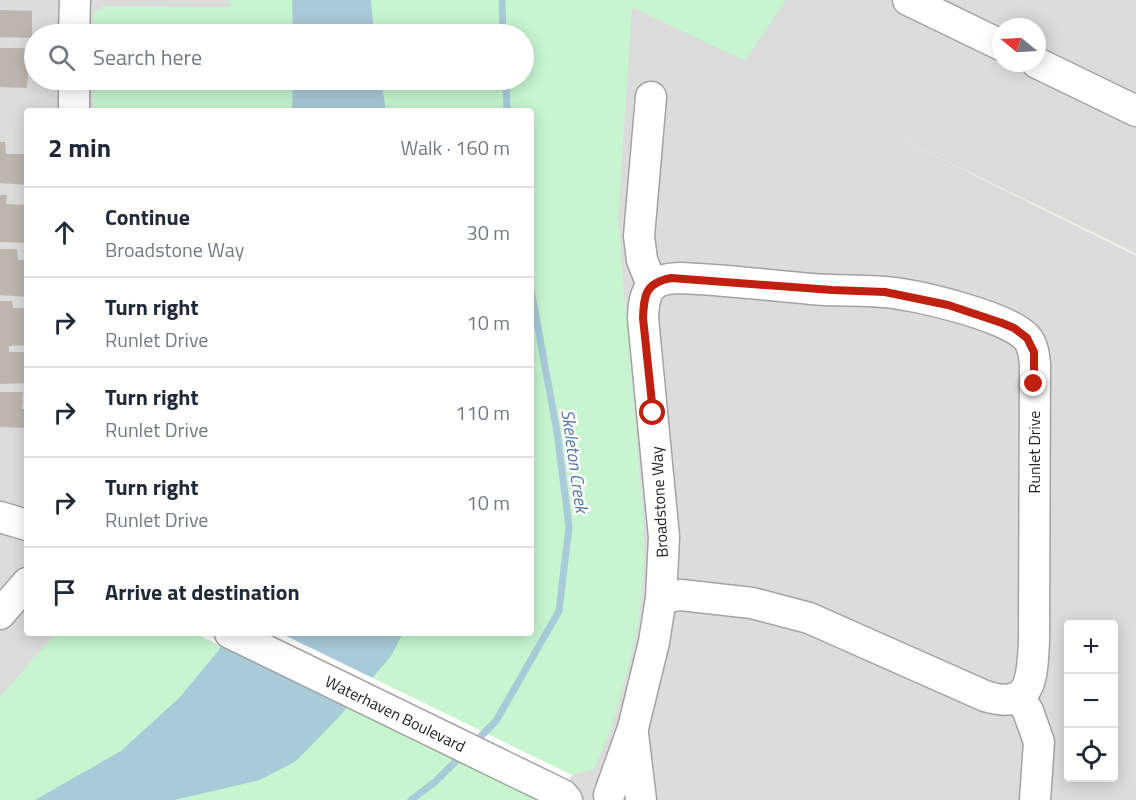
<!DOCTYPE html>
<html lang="en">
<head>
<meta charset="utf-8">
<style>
	:root { --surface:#fff; --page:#f6f6f7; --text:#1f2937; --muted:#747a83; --line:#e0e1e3 }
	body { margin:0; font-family:"Titillium Web",sans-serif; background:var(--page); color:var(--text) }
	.controls { position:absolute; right:18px; bottom:18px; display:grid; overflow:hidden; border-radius:6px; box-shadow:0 3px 15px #0003 }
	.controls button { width:54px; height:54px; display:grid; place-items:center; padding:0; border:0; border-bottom:2px solid var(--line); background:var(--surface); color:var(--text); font:30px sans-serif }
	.compass { position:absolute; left:992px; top:18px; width:54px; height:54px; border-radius:50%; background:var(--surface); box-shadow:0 3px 15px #0003; rotate:288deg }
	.stop { position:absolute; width:18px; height:18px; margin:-14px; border:4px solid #bf200f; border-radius:50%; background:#fff }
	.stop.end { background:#bf200f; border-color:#fff; box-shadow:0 2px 6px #0008 }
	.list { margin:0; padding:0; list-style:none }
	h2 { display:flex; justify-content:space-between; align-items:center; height:78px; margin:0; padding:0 24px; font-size:26px }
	h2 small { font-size:20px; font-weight:400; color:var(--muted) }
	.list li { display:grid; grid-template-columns:39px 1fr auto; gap:18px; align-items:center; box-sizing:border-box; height:90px; padding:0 24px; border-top:2px solid var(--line) }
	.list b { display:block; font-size:22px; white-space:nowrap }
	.list p { margin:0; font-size:20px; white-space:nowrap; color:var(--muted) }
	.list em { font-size:20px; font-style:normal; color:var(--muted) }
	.icon { flex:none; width:33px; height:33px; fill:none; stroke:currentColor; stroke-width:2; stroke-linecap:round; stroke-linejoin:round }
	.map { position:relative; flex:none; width:1136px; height:800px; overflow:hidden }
	.search { position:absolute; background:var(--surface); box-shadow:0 3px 15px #0003; left:24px; top:24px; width:510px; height:66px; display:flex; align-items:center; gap:15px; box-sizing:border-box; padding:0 21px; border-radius:33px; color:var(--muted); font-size:22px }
	.panel { position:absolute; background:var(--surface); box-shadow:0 3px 15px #0003; left:24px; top:108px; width:510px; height:528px; border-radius:6px }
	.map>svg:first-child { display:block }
</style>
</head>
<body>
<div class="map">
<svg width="1136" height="800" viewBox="0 0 1136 800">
	<rect width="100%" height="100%" fill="#efede6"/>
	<path fill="#dddcdc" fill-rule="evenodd" d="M 0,0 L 1136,0 L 1136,253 L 893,135 L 1136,256 L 1136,800 L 0,800 ZM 1001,27 L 1037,27 L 1037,63 L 1001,63 ZM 34,34 L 524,34 L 524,80 L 34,80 ZM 27,111 L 531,111 L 531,633 L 27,633 ZM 1068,624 L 1114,624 L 1114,778 L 1068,778 Z"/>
	<g fill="#c6f5cf">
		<polygon points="230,0 786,0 745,61 632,7 618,220 643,512 644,564 639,622 626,676 611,729 594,769 572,775 280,633 531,633 531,111 93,111 93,80 524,80 524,34 93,34 93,16 103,6 229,7"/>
		<polygon points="56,633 194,633 537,800 0,800 0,697"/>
	</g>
	<g fill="#a9cad9">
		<polygon points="292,0 371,0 374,34 293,34"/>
		<polygon points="293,80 381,80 386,111 292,111"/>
		<polygon points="226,633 403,633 391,656 338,718 296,761 260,780 174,800 35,800 121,751 180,697 219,650"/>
	</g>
	<polygon fill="#fff" points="194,633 280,633 572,775 559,800 537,800"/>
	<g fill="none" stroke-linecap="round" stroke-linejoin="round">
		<g stroke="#a9cad9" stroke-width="7">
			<polyline points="502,0 503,34"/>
			<polyline points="506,80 507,111"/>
			<polyline points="473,744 496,721 559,611 569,526 557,432 531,289"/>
			<polyline points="411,800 435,782 463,754"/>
		</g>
	</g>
	<g fill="#bcb6af">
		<polygon points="0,10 32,11 32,38 0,37"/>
		<polygon points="0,48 30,48 27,88 0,87"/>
		<polygon points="0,142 5,142 6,154 27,154 27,185 0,183"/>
		<polygon points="0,195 7,195 6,204 27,205 27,243 0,242"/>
		<polygon points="0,249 17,249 18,260 27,260 27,297 0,295"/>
		<polygon points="0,301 12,301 13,308 27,308 27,345 9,346 9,352 27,352 27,383 0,384"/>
		<polygon points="0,392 23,392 22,409 27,409 25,428 0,427"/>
	</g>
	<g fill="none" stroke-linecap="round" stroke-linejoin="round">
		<g stroke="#a3a3a3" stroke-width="33">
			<g id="minor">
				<polyline points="908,0 1001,45"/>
				<polyline points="74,34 75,0"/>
				<polyline points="1037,63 1136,111"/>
				<polyline points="651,97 639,236 642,260 652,285"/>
				<polyline points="74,111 74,80"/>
				<polyline points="0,517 27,525"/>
				<polyline points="0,614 27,583"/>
				<path id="s1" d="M 230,633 L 563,795 L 567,800"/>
				<polyline points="1019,697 1028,711 1039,742 1035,800"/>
				<polyline points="633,734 641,800"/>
				<path d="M 609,795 L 633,728 L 654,642 L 661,598 L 664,537 L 643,318 C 644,288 651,278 682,278 C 725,280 768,285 811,289 C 835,291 860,290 884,292 C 914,294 1008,316 1027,338 C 1033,345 1034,355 1035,364 L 1034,641 C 1032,677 1033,711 985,696 L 809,618 L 752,603 L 681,595 L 661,598"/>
			</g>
		</g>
		<use href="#minor" stroke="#fff" stroke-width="30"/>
	</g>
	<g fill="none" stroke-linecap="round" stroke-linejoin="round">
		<path stroke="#bf200f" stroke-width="8" d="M 653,413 L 643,318 C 644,295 645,283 671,278 L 832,290 L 885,292 L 948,305 L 1002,323 L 1014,328 L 1027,338 L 1034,352 L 1034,384"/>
	</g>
	<g text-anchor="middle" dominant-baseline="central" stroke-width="5" stroke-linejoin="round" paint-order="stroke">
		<g font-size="16" fill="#1f1f1f" stroke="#fff">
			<text transform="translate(1034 452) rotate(-90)">Runlet Drive</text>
			<text transform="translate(659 502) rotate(-93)">Broadstone Way</text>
			<text stroke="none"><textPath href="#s1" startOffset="184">Waterhaven Boulevard</textPath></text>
		</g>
		<g font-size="18" font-style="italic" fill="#5275a8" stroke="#fff">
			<text transform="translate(575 461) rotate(82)">Skeleton Creek</text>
		</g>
	</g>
</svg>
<div class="controls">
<button>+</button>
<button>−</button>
<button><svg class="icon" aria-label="locate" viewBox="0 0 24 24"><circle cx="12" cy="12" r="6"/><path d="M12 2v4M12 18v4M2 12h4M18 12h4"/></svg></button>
</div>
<svg class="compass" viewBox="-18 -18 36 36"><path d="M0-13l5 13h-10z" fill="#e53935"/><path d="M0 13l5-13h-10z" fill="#747a83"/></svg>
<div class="stop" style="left:653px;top:413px"></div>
<div class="stop end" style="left:1034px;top:384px"></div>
<div class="search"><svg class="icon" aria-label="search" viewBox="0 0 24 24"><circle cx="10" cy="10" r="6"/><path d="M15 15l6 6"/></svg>Search here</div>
<section class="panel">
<h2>2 min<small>Walk · 160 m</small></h2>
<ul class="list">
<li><svg class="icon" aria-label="ahead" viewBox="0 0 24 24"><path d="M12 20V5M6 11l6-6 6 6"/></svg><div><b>Continue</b><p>Broadstone Way</p></div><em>30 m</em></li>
<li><svg class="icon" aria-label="right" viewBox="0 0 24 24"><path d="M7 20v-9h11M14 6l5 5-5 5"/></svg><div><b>Turn right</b><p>Runlet Drive</p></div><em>10 m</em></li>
<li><svg class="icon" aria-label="right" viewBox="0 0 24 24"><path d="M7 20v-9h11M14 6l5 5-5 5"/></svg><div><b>Turn right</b><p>Runlet Drive</p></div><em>110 m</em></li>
<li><svg class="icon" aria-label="right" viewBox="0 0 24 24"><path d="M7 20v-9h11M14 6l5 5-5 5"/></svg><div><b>Turn right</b><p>Runlet Drive</p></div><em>10 m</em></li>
<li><svg class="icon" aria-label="arrive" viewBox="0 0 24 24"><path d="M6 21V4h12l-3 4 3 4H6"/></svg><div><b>Arrive at destination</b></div></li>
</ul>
</section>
</div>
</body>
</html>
